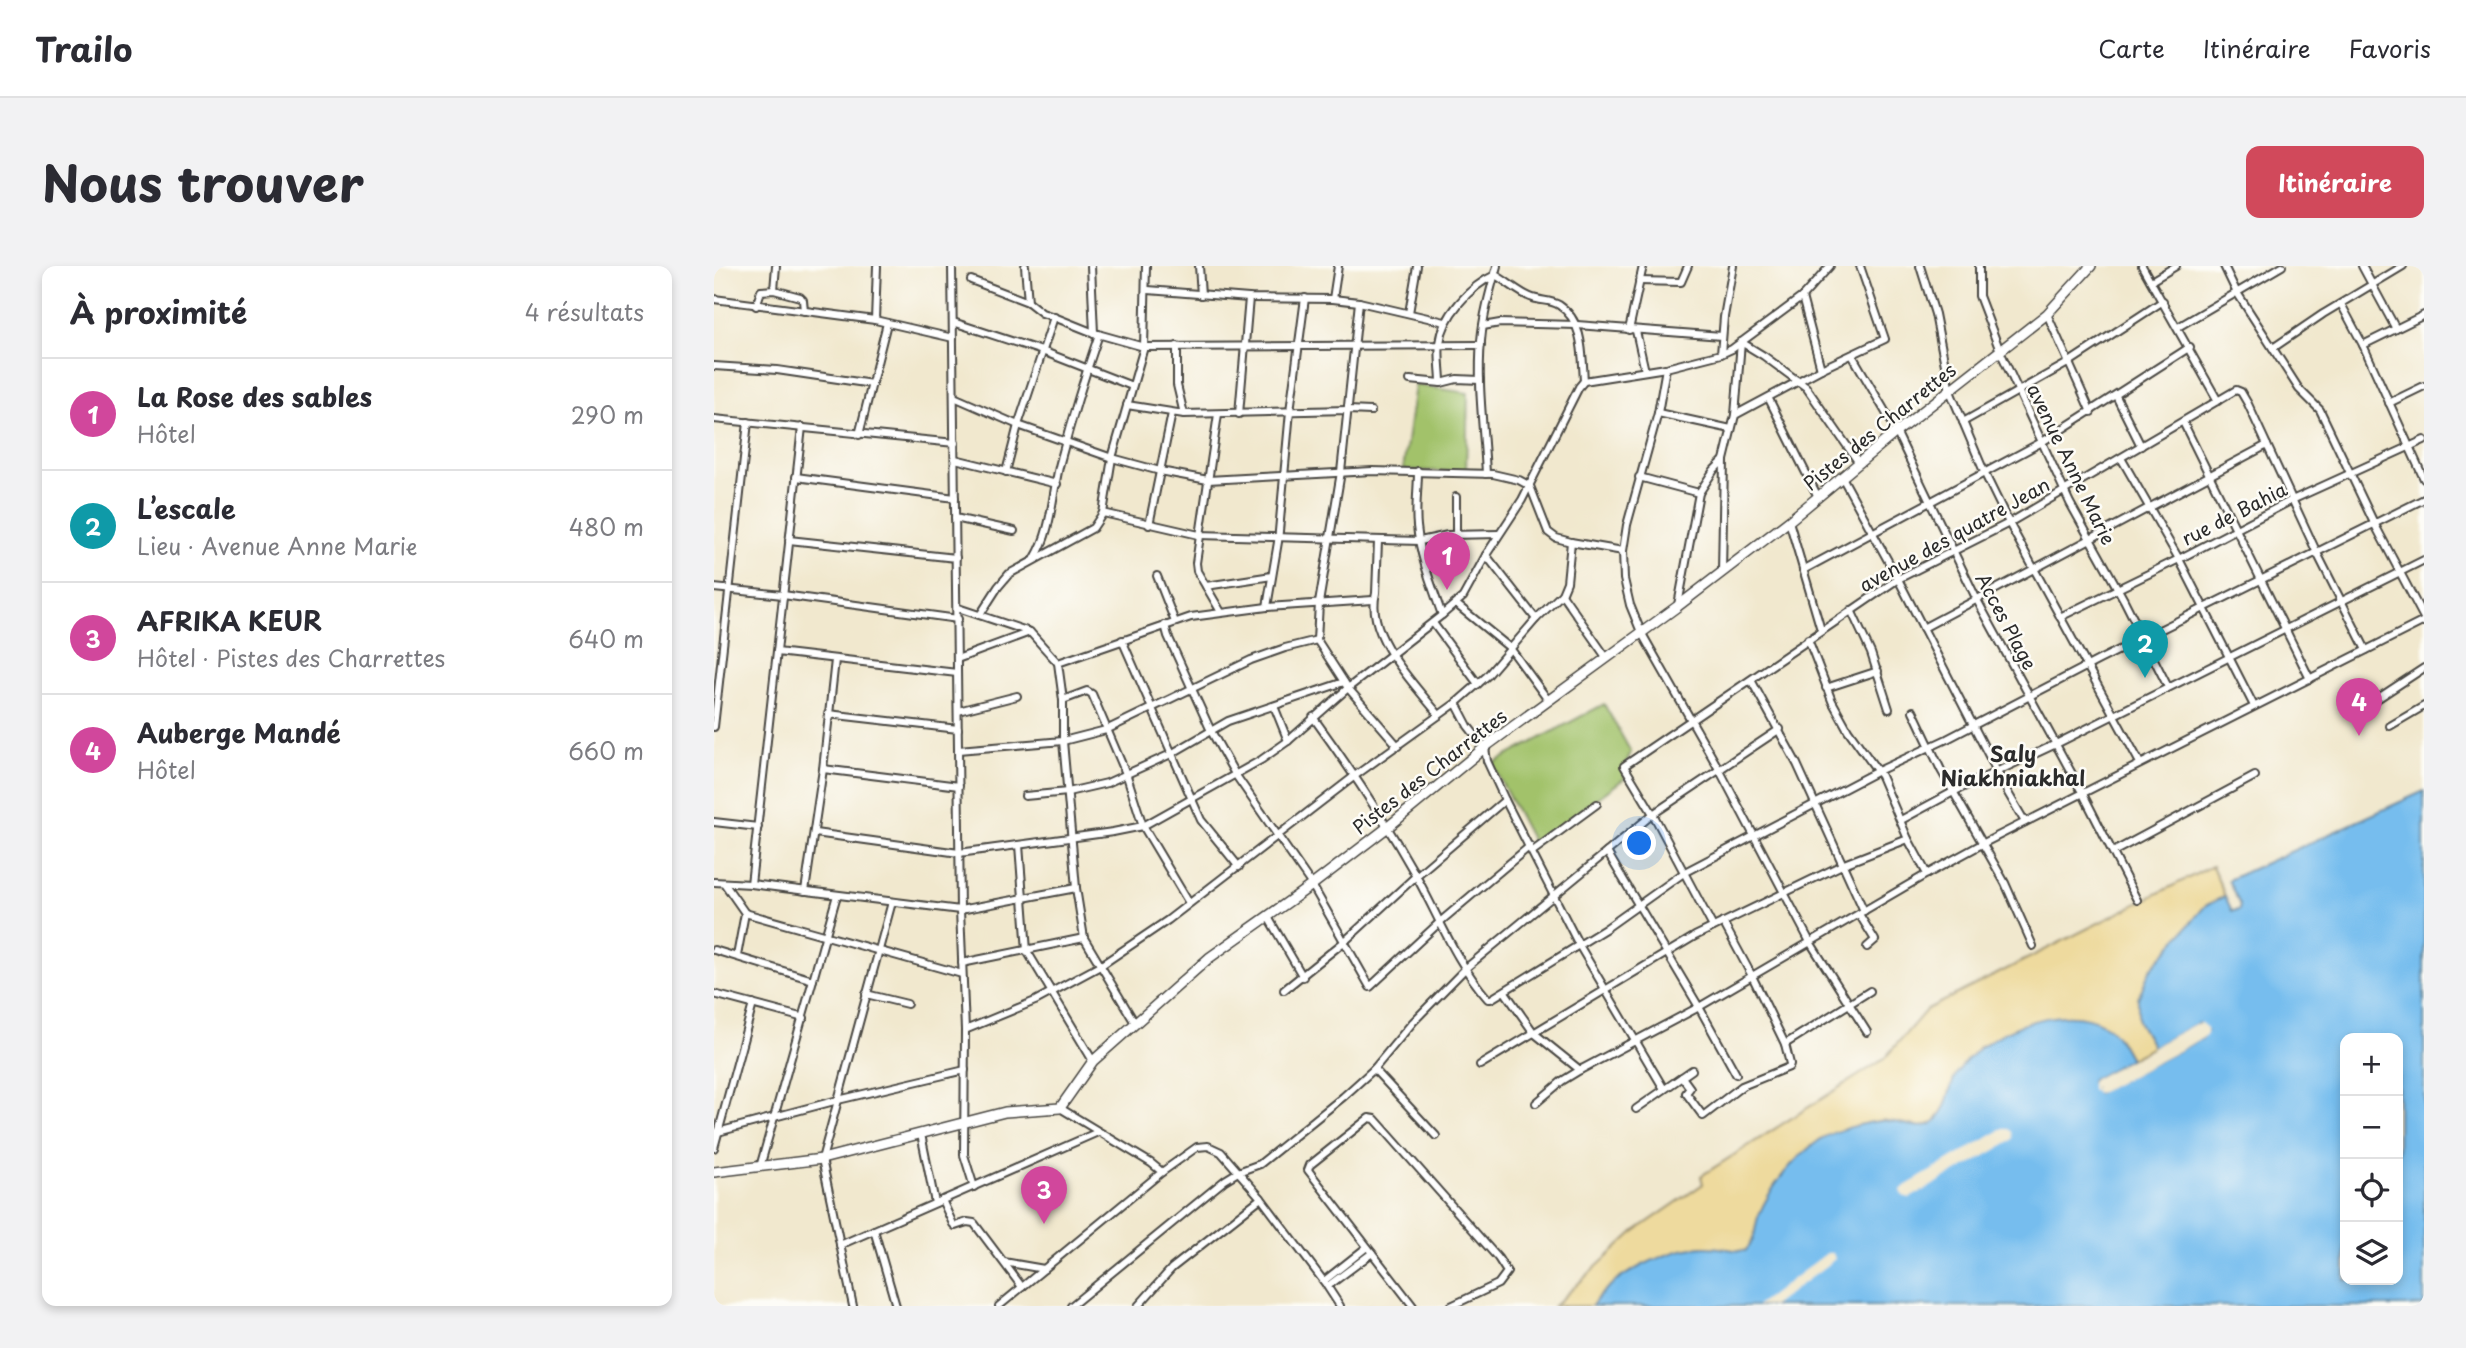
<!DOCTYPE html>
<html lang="fr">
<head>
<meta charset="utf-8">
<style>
	:root { --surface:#fff; --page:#f2f2f3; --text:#2b2b33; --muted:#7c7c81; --line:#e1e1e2; --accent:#d1495b }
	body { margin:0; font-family:"Playpen Sans",sans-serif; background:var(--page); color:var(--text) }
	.controls { position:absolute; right:21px; bottom:21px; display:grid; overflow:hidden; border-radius:14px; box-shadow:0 4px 10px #0003 }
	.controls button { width:63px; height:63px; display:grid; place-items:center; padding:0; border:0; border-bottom:2px solid var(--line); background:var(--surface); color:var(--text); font:35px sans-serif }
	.you { position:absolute; left:926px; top:578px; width:24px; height:24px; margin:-18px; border:5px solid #fff; border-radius:50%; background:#1a73e8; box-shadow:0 0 0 10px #1a73e833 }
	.badge { display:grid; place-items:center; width:46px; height:46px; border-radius:50%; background:var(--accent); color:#fff; font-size:23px; font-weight:700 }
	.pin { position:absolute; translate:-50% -58px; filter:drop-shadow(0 2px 4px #0008) }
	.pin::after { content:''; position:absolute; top:37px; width:24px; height:21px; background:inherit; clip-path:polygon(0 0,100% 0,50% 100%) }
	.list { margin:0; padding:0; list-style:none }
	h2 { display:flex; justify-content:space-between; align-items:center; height:91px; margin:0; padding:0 28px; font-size:30px }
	h2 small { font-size:23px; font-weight:400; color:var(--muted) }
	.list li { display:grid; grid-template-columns:46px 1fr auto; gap:21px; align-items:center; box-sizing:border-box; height:112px; padding:0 28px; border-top:2px solid var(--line) }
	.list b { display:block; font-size:26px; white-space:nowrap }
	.list p { margin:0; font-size:23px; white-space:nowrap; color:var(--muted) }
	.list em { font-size:23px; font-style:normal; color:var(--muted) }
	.icon { flex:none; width:38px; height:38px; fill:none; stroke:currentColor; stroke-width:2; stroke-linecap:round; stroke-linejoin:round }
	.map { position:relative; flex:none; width:1710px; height:1040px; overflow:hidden; border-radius:14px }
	header { display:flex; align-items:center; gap:42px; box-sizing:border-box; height:98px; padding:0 35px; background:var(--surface); border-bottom:2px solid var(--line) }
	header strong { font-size:33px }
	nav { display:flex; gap:38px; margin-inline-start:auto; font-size:24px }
	.intro { display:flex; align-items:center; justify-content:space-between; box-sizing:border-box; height:168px; padding:0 42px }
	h1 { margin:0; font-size:49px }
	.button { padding:18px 32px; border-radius:14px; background:var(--accent); color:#fff; font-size:24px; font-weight:700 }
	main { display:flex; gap:42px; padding:0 42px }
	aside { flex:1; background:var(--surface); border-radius:14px; box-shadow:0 4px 10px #0003 }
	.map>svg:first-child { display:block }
</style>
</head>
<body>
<header>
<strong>Trailo</strong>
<nav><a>Carte</a><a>Itinéraire</a><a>Favoris</a></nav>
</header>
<div class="intro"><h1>Nous trouver</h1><a class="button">Itinéraire</a></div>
<main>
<aside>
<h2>À proximité<small>4 résultats</small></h2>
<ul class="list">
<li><span class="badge" style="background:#d1479c">1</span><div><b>La Rose des sables</b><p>Hôtel</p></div><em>290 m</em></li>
<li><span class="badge" style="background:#0f9aa8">2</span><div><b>L’escale</b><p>Lieu · Avenue Anne Marie</p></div><em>480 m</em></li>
<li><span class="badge" style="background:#d1479c">3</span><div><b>AFRIKA KEUR</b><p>Hôtel · Pistes des Charrettes</p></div><em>640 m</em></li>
<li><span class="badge" style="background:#d1479c">4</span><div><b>Auberge Mandé</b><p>Hôtel</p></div><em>660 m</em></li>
</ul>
</aside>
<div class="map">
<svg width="1710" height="1040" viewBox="0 0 1710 1040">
	<rect width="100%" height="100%" fill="#fdfcf7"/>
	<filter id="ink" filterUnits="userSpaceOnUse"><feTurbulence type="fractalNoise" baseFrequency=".0143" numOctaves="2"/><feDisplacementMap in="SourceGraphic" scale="14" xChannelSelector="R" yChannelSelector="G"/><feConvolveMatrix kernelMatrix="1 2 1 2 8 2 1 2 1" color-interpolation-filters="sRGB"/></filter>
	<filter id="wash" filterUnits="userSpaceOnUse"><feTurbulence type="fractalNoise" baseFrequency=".00686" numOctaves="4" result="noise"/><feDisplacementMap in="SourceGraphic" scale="28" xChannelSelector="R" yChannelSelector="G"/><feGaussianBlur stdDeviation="1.57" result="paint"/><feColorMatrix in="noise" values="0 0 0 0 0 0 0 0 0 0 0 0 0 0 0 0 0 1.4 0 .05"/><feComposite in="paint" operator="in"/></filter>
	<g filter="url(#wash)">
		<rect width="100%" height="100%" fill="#f1e8ce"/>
		<g fill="#a2c26b" stroke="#66764b" stroke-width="2">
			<polygon points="701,119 754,127 752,206 689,204"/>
			<polygon points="890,438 917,486 910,502 911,512 820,579 778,498"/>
		</g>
		<polygon fill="#eeda9e" stroke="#8c8264" stroke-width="2" points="1498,600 1511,630 1491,640 1424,755 1439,781 1416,793 1405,773 1390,759 1370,752 1266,780 1242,809 1231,840 1221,856 1208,861 1169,854 1143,860 1108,872 1078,898 1044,953 1038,978 1031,985 1016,984 884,1031 878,1040 840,1040 921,965 989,918 987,910 1170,793 1213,743"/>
		<path fill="#76bdee" stroke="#50748c" stroke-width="2" fill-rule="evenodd" d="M 1710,525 L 1710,1040 L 878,1040 C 896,1010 957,981 992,981 C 1005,981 1018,984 1031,985 C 1042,975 1040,964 1044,951 C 1056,921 1079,892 1107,873 C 1119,865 1152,856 1167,855 C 1184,853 1204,867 1219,857 C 1234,847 1234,823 1242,809 C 1264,768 1349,732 1391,759 C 1403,767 1409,781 1416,793 L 1378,814 L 1377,816 L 1383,827 L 1489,772 L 1493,765 L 1484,757 L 1439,781 L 1424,755 L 1424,732 L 1436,704 L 1491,640 L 1511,630 L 1518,645 L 1525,644 L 1526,639 L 1514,614 ZM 1631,772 L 1684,772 L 1684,1014 L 1631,1014 Z"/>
		<g fill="#f1e8ce">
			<polygon points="1487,757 1493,762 1493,768 1489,772 1387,826 1383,827 1377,823 1377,816 1380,813 1419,792 1418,796 1382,816 1380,822 1386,823 1487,769 1489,764 1485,760 1441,784 1436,782 1481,758"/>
			<polygon points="1288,863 1295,863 1298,866 1299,872 1296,876 1196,932 1189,930 1187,924 1191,920"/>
			<polygon points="1113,987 1119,987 1121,993 1059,1040 1043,1040"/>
		</g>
	</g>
	<g filter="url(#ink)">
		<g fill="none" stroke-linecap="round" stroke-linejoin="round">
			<g stroke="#494743" stroke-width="10">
				<g id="street">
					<polyline points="238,0 246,644 251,764 250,889 260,921"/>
					<polyline points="311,0 314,36 328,47 340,51"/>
					<polyline points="377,0 380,67"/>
					<polyline points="485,0 487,29"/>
					<polyline points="1206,0 1221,48 1236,125 1271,208 1295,257 1426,497"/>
					<polyline points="1265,0 1265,30 1286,85 1356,237 1410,334 1454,421"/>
					<polyline points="1428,0 1504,135"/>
					<polyline points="1510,0 1522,25 1585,123 1606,144 1660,257 1710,352"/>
					<polyline points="1648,0 1682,63"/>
					<polyline points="257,14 314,36"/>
					<polyline points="925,15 967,16 974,0"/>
					<polyline points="1437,15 1462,0"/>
					<polyline points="60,24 62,0"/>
					<polyline points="434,24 535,32 619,33 645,36 731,56"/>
					<polyline points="1088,31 1107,103"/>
					<polyline points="0,33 161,54 239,72"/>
					<polyline points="619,33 624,0"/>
					<polyline points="645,36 627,206 605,337 603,374 634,422 684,480"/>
					<polyline points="1627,38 1649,79 1710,213"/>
					<polyline points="42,40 47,25 60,24 86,31 89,34 90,45"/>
					<polyline points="695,47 703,0"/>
					<polyline points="1333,48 1377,146"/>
					<polyline points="161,54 163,0"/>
					<polyline points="239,56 328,85 418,120"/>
					<polyline points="769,60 786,57 863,59 1008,70"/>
					<polyline points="1464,61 1568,0"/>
					<polyline points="915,64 929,0"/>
					<polyline points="922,65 931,105"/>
					<polyline points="1649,79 1710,49"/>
					<polyline points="463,80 463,119 470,148"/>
					<polyline points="1559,82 1609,48 1689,0"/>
					<polyline points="1007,88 1010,51 1019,0"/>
					<polyline points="1138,89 1178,157 1263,334 1369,528 1423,634"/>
					<polyline points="0,100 63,104 158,118"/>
					<polyline points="952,102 944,147 913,259 909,285 910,313 916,339 927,366 1006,505 1096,676 1153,766"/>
					<polyline points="696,114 727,117 743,113 766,114"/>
					<path d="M 727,117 C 727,104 724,90 726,77 C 729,50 756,20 781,9 C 793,15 806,28 819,32 C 827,35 837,34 845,39 C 870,55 868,89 870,115"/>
					<polyline points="1402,130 1427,180"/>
					<polyline points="240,131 304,159 398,192 446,205 494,214 658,205 779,208 805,214 816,220 834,266 842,272 857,276"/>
					<polyline points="1055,133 1104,231"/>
					<polyline points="1675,137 1710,120"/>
					<polyline points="413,139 470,148 634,144 657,145"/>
					<polyline points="944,147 1017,163"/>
					<polyline points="504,148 482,297 483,305 507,346"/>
					<polyline points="525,148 535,32"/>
					<polyline points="1021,149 1107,103 1171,73 1146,0"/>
					<polyline points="0,153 241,177"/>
					<polyline points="1249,156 1354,97 1449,35"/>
					<polyline points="1469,156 1596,413"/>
					<polyline points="145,169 173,57"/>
					<polyline points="1407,192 1465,293 1540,440"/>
					<polyline points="241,193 343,218"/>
					<path d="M 704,205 C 704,223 701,242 703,260 C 706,291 718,320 728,349"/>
					<polyline points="292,206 304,159 340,51 380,67 430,81 767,79"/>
					<path d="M 772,208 C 770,164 763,119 767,75 C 769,50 776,25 783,0"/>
					<polyline points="82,211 241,232"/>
					<polyline points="925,211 985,227"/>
					<polyline points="1128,211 1184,313 1294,527 1311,556"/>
					<polyline points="389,247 485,269 706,275 734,269 785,268"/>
					<polyline points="241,252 300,265"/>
					<polyline points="1075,255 1107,364"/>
					<polyline points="435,259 458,147"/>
					<polyline points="742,268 742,231"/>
					<polyline points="75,274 242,292"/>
					<path d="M 664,275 L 662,327 C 651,369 700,418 725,449"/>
					<polyline points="772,289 822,353"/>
					<path d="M 321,292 C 339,263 338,224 347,193 C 358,151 371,109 385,68"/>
					<polyline points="1089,304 1328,176 1476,81"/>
					<polyline points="1008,307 1010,194"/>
					<polyline points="443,310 461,356"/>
					<polyline points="492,320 558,310"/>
					<polyline points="0,322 69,329 244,353"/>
					<polyline points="848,328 892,391"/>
					<polyline points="742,338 796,382 834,434"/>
					<polyline points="964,339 985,227 1000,204 1010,194 1021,149 1027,76 1050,90 1092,121 1145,197"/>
					<polyline points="553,341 564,276 576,145 591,32"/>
					<polyline points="244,342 316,366 344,397 349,434 349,475 362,622 370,672 421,757"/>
					<polyline points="1137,344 1157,387 1175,443"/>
					<polyline points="266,349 284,321 295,308 379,262 389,247 398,192 430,81 432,0"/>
					<polyline points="1346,351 1465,293 1578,234 1710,174"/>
					<polyline points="719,357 764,418"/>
					<polyline points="451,359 454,370 497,465 521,508 598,619 656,721 727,655 816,580"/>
					<polyline points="1209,362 1553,179"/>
					<polyline points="1094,373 1118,435 1134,464 1167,510 1194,573 1213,608"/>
					<polyline points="408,374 487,554 525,601"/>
					<polyline points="63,386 243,407"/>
					<polyline points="243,393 316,366"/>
					<polyline points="344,397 477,351 553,341 659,334"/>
					<polyline points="1037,414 1083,498 1150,645"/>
					<polyline points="1112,422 1164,405"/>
					<polyline points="349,434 373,425 378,428 413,510 429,560 475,637"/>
					<polyline points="1660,435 1710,402"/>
					<polyline points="742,437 754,460 771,482 773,495 791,534 865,679 950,823"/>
					<polyline points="560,440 574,475"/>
					<polyline points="244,445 303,430"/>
					<polyline points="1199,445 1227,504 1291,617 1319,680"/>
					<polyline points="114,448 244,463"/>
					<path d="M 599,451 C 636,502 670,553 701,608 C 724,649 742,697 774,733 L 777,733 L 891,663 L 971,606 L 1162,506 L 1233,473 L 1385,394 L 1710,233"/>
					<polyline points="1676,460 1710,440"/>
					<polyline points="0,461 34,156"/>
					<polyline points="244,484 349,475 392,464 537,394 571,382 603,374"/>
					<polyline points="109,503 245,520"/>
					<polyline points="311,530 354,526 393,517 457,488 514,455 630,416"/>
					<polyline points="1187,554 1241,525 1342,478 1710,294"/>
					<polyline points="0,556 44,561"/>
					<polyline points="101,567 245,587 399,566 429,560 547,494 574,475 634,422 728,349 749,331 772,289 808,234 865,121 870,115 952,102 1007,88 1018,83 1088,31 1116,0"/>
					<polyline points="305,579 313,685 379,795"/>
					<polyline points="819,585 883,538"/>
					<polyline points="893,586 985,741 1022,808"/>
					<polyline points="1399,586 1541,510"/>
					<polyline points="0,616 37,618 246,644 362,622"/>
					<polyline points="10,617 31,647 248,708"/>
					<polyline points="37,618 88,161"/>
					<polyline points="91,625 109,503 121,394"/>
					<polyline points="1145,648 1161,674 1153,681"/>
					<polyline points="554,651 589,711"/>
					<polyline points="999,661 939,548 910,500 1184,313 1295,257 1522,124 1527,126 1534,138 1603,287 1652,384"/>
					<polyline points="0,684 99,714"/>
					<polyline points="23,690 31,647"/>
					<polyline points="248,697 370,672"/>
					<polyline points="570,724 631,675 702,610 791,534"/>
					<polyline points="791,726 820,767 866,804"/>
					<polyline points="0,728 90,752"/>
					<polyline points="152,728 193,738"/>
					<polyline points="251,764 321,735 386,700 454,654 642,509 742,437 773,410 822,353 848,328 853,316 857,276 909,285"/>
					<polyline points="1071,778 1156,725"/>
					<polyline points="766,799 981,670 1130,598 1194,573"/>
					<polyline points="660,803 722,870"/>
					<polyline points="968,811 976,822 972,827 989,850 1028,820 1075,801 1076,798 1071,778 1038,710 1009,656"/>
					<polyline points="822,837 848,815 866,804 985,741 1213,608 1268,578 1710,355"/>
					<polyline points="922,843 978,804"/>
					<polyline points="0,867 124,834 251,804"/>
					<polyline points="207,868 221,937"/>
					<polyline points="0,882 39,738"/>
					<polyline points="46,901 123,629"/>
					<polyline points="448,906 483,881 494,880 507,886 547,932 611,1017 626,1040"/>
					<polyline points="228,934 239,958 241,960 253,956 260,957 308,1021"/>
					<polyline points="160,964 182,1040"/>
					<polyline points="126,979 384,866"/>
					<polyline points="290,996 330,1003"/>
					<polyline points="610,1015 653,981"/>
					<polyline points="614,1020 658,987"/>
					<polyline points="139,1040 108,893 178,636"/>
					<polyline points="285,1040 448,906 437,897 346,842"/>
					<polyline points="357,1040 511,914 524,906 546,898 629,831 660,803 699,756 752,702 939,548 1066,463"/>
					<polyline points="424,1040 458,1002 547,932"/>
					<polyline points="699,1040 594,904 596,899 655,852 661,853 784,992 793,1006 784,1018 737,1040"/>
				</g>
			</g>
			<g stroke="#494743" stroke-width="12">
				<polyline id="secondary" points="0,906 108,893 291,846 346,842 379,795 495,692 598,619 674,561 775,478 964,340 1075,255 1181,167 1333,48 1377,0"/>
			</g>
			<use href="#street" stroke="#fff" stroke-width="6"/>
			<use href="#secondary" stroke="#fff" stroke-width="9"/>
		</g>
	</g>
	<g text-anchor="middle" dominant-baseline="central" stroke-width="5" stroke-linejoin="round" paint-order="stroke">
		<g font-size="19" fill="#2b2b2b" stroke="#fdfcf7">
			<text transform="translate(1165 160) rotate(-39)">Pistes des Charrettes</text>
			<text transform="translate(1358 198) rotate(64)">avenue Anne Marie</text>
			<text transform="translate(1520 247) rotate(-27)">rue de Bahia</text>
			<text transform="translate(1240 268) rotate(-29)">avenue des quatre Jean</text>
			<text transform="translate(1293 355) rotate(62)">Acces Plage</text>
			<text transform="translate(715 505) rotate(-38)">Pistes des Charrettes</text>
		</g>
		<g font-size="21" font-weight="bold" fill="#2b2b2b" stroke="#fdfcf7">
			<text x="1299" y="487">Saly<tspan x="1299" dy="24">Niakhniakhal</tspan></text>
		</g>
	</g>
</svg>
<div class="controls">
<button>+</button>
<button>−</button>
<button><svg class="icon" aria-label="locate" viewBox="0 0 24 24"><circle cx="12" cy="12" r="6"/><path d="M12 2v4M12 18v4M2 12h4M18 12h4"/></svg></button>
<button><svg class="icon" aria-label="layers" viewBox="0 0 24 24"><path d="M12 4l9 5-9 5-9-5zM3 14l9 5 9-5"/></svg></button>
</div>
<div class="you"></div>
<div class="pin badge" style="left:733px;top:324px;background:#d1479c">1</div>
<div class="pin badge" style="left:1431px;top:412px;background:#0f9aa8">2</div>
<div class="pin badge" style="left:330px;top:958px;background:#d1479c">3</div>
<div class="pin badge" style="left:1645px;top:470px;background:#d1479c">4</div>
</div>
</main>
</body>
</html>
